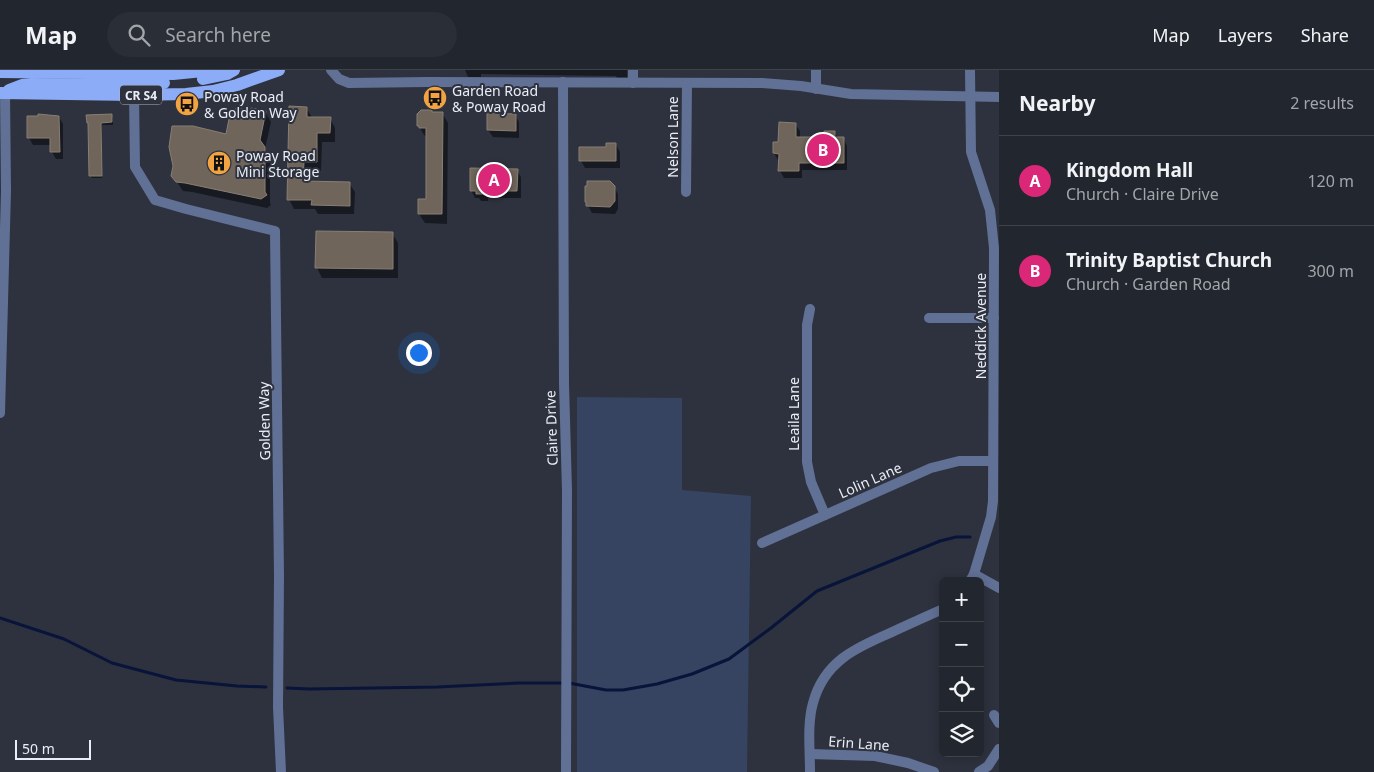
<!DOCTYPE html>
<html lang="en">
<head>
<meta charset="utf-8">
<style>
	:root { --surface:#22262e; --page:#2a2e36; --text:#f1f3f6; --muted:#a2a5aa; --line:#3f434a; --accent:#db2777 }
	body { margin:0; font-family:"Noto Sans",sans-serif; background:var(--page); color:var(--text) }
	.controls { position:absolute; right:15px; bottom:15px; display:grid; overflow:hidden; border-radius:8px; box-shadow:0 2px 12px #0003 }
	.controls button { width:45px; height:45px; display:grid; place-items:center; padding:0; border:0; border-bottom:1px solid var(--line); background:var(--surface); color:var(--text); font:25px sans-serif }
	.scale { position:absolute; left:15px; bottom:12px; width:76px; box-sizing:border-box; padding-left:5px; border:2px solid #eaedf5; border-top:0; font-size:14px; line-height:18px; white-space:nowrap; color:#eaedf5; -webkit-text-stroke:4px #2d323e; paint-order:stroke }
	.you { position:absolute; left:418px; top:282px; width:18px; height:18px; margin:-12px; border:4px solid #fff; border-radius:50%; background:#1a73e8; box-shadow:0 0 0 8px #1a73e833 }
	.badge { display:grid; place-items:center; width:32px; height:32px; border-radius:50%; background:var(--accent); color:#fff; font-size:16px; font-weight:700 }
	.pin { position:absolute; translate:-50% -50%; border:2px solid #fff; box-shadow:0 1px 5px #0006 }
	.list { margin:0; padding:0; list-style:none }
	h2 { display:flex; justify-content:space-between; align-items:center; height:65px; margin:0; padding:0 20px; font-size:21px }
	h2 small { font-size:16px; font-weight:400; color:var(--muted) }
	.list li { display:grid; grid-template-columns:32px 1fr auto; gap:15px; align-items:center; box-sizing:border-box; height:90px; padding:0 20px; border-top:1px solid var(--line) }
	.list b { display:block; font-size:19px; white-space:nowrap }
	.list p { margin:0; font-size:16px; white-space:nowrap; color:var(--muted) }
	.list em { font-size:16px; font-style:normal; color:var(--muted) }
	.icon { flex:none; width:28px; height:28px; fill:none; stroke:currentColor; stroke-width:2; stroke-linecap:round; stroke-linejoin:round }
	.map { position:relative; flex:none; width:999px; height:702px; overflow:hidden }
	header { display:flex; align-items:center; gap:30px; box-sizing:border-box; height:70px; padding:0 25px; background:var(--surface); border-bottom:1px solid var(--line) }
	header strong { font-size:24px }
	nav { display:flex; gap:28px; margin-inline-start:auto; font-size:18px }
	.search { width:350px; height:45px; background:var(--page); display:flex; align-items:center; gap:12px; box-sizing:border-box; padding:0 18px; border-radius:28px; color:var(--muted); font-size:19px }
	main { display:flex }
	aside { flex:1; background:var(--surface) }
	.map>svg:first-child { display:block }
</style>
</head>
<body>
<header>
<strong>Map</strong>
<div class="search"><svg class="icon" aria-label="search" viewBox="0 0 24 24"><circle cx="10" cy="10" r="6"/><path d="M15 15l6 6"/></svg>Search here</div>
<nav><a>Map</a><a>Layers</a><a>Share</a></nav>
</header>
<main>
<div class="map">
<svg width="999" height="702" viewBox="0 0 999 702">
	<rect width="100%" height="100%" fill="#2d323e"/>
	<polygon fill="#364361" points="577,327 682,328 682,420 751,426 747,702 577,702"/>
	<g fill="#0007">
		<polygon points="465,0 627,0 627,8 617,8 616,6 481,4 481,7 468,7"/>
		<polygon points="306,38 312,47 330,48 335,58 335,72 322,72 321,101 309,101 308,112 349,113 355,122 354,144 318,144 315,139 294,139 289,129"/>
		<polygon points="252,42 265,42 271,52 265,79 270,88 270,133 271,135 267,138 192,122 183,121 173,106 227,65"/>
		<polygon points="432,43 442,43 448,53 447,154 425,153 419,144 427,131 427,67 424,65 418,55"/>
		<polygon points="515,45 519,52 519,68 493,67 488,60"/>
		<polygon points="111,46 113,48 113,55 102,55 102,108 92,108 90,106 90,56"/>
		<polygon points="59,47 63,54 63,89 56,89 52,82 52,75 33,75 29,68"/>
		<polygon points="795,54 800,61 800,68 825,68 835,63 838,68 843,68 847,76 847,100 802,100 802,108 784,108 780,101 780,90 778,90 774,83 780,73"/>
		<polygon points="616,75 620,82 620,98 585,98 581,91"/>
		<polygon points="517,100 521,107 521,128 488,128 488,131 481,131 479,128 475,128 471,120"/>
		<polygon points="614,117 618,124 618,139 615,144 592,143 586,132"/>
		<polygon points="392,163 398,173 398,208 322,208 317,198"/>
	</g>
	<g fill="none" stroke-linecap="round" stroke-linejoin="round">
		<g stroke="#081439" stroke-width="3">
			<polyline points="0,548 64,569 112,593 176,610 237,616 266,617"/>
			<polyline points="569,613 606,620 623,620 657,614 692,604 729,589 771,558 817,521 940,471 956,467 970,467"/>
			<polyline points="287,618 309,619 437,617 518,613 561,613"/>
		</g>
	</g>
	<g fill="#6f655a" stroke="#897e73">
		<polygon points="289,36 307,37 307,47 331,47 330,63 317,63 317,92 304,92 303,111 350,112 350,136 311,135 312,130 287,130"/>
		<polygon points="236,38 251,41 251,38 266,41 260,70 265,77 265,122 267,125 261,129 185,113 176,112 171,106 173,96 169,77 172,56 193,56 226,64 231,39 235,40"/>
		<polygon points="421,40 432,40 432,42 443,42 442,144 418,144 418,129 426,129 426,58 419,58 419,56 417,56 417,44"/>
		<polygon points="487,43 516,44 516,61 487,60"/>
		<polygon points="38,44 59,46 60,82 50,82 50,68 27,68 27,46 38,46"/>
		<polygon points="112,44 112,52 101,53 102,106 89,106 88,53 87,53 86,45"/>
		<polygon points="779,52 796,53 796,67 824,67 824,61 835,61 835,67 844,67 844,93 799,93 799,101 778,101 779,84 773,83 773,72 778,72"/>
		<polygon points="606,73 616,73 616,91 579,91 579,77 606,77"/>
		<polygon points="470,98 518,99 517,121 485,121 485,124 476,124 476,121 470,121"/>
		<polygon points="587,111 610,111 615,116 615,131 610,137 586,136 586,132 585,132 585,116 587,116"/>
		<polygon points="316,161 393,162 393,199 315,198"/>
	</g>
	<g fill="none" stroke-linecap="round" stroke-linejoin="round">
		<g stroke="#617095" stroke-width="10">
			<polyline points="331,0 339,9 349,13 427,12 762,13 801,16 851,24 999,27"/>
			<polyline points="633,0 633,13"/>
			<polyline points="816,0 816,19"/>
			<polyline points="563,12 564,314 567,421 566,702"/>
			<polyline points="134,25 135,97 155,130 186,139 275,161 279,506 278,637 281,702"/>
			<polyline points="686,122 687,13"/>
			<polyline points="810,239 807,255 807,392 811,412 825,445"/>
			<polyline points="929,248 994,248"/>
			<polyline points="0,343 6,121 5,23"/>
			<polyline points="762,473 931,398 959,391 993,391"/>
			<polyline points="974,504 999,518"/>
			<polyline points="970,511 974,504 991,447 993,431 994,178 990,140 971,82 970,0"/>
			<polyline points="994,645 999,653"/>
			<polyline points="810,684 875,686 908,693 934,702"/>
			<path d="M 810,702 C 810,680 807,654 813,633 C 824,592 855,578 890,563 C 907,555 925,547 943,539"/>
			<polyline points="979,702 988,696 999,679"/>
		</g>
		<g stroke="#8dacf7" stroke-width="12">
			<polyline points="0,2 173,4 213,0"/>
			<polyline points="203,9 227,4 234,0"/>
			<path d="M 9,20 L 22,15 L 32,14 L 124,15 C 130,13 133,11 134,4"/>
			<polyline points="0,23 134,25 186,24 213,21 237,15 279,0"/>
			<polyline points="134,25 136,16 140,14 145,13 164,13"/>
		</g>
	</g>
	<defs>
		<g id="bus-disc" transform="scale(1.25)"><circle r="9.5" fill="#f3a442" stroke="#2d323e"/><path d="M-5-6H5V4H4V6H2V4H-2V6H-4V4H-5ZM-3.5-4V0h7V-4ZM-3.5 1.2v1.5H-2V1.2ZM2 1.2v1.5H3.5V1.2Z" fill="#111"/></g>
		<g id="building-disc" transform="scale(1.25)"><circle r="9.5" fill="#f3a442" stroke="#2d323e"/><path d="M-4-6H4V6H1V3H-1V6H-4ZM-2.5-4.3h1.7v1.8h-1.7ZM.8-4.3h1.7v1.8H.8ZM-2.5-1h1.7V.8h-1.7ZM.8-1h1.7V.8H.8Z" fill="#111"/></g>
	</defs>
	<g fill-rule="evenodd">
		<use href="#bus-disc" x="435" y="28"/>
		<use href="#bus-disc" x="187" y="34"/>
		<use href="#building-disc" x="219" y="93"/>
	</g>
	<g text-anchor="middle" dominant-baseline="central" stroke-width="4" stroke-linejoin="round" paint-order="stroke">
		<rect fill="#2d323e" stroke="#b1b5be" stroke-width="1" x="120" y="15.5" width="42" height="19" rx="4"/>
		<g font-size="12" font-weight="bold" fill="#eaedf5">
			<text x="141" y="25">CR S4</text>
		</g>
		<g font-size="14" fill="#eaedf5" stroke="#2d323e" text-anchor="start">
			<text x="452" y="20">Garden Road<tspan x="452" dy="16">&amp; Poway Road</tspan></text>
			<text x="204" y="26">Poway Road<tspan x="204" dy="16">&amp; Golden Way</tspan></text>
			<text x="236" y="85">Poway Road<tspan x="236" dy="16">Mini Storage</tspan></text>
		</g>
		<g font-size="14" fill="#eaedf5" stroke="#2d323e">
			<text transform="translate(672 67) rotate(-90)">Nelson Lane</text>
			<text transform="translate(980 256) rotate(-90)">Neddick Avenue</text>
			<text transform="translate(793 344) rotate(-90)">Leaila Lane</text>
			<text transform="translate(264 351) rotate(-91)">Golden Way</text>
			<text transform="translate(551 358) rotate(-92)">Claire Drive</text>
			<text transform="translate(870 410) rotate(-24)">Lolin Lane</text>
			<text transform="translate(859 673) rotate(4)">Erin Lane</text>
		</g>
	</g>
</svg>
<div class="controls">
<button>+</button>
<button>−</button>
<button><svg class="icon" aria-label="locate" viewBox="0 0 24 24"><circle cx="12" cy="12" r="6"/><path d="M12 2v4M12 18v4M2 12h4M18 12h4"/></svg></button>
<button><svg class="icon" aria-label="layers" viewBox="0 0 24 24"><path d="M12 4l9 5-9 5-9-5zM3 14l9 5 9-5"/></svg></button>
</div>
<div class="scale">50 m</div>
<div class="you"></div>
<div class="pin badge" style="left:494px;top:110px">A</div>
<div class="pin badge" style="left:823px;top:80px">B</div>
</div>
<aside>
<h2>Nearby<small>2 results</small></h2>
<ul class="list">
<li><span class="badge">A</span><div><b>Kingdom Hall</b><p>Church · Claire Drive</p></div><em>120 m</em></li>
<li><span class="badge">B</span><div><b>Trinity Baptist Church</b><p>Church · Garden Road</p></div><em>300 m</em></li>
</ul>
</aside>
</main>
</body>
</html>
